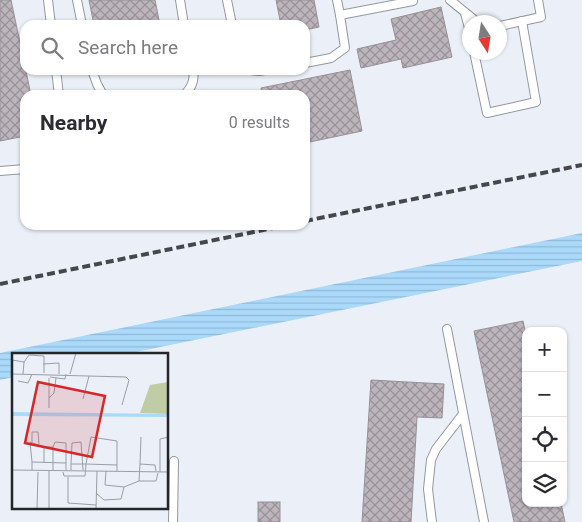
<!DOCTYPE html>
<html lang="en">
<head>
<meta charset="utf-8">
<style>
	:root { --surface:#fff; --page:#f7f7f7; --text:#2b2b33; --muted:#7c7c81; --line:#e1e1e2 }
	body { margin:0; font-family:Roboto,sans-serif; background:var(--page); color:var(--text) }
	.controls { position:absolute; right:15px; bottom:15px; display:grid; overflow:hidden; border-radius:10px; box-shadow:0 1px 4px #0004 }
	.controls button { width:45px; height:45px; display:grid; place-items:center; padding:0; border:0; border-bottom:1px solid var(--line); background:var(--surface); color:var(--text); font:25px sans-serif }
	.compass { position:absolute; left:462px; top:15px; width:45px; height:45px; border-radius:50%; background:var(--surface); box-shadow:0 1px 4px #0004; rotate:168deg }
	.list { margin:0; padding:0; list-style:none }
	h2 { display:flex; justify-content:space-between; align-items:center; height:65px; margin:0; padding:0 20px; font-size:21px }
	h2 small { font-size:16px; font-weight:400; color:var(--muted) }
	.icon { flex:none; width:28px; height:28px; fill:none; stroke:currentColor; stroke-width:2; stroke-linecap:round; stroke-linejoin:round }
	.map { position:relative; flex:none; width:582px; height:522px; overflow:hidden }
	.search { position:absolute; background:var(--surface); box-shadow:0 1px 4px #0004; left:20px; top:20px; width:290px; height:55px; display:flex; align-items:center; gap:12px; box-sizing:border-box; padding:0 18px; border-radius:15px; color:var(--muted); font-size:19px }
	.panel { position:absolute; background:var(--surface); box-shadow:0 1px 4px #0004; left:20px; top:90px; width:290px; height:140px; border-radius:15px }
	.map>svg:first-child { display:block }
</style>
</head>
<body>
<div class="map">
<svg width="582" height="522" viewBox="0 0 582 522">
	<defs>
		<pattern id="water-rules" width="6" height="5" patternUnits="userSpaceOnUse" patternTransform="scale(1.25)"><rect width="6" height="5" fill="#aad9fa"/><path d="M0 2.5h6" fill="none" stroke="#92bad6"/></pattern>
		<pattern id="building-cross-hatch" width="8" height="8" patternUnits="userSpaceOnUse" patternTransform="scale(1.25)"><rect width="8" height="8" fill="#bcb5bc"/><path d="M0 0l8 8M0 8l8-8" fill="none" stroke="#999399"/></pattern>
	</defs>
	<rect width="100%" height="100%" fill="#eaeff8"/>
	<polygon fill="url(#water-rules)" points="582,233 582,261 126,354 14,354 14,377 0,380 0,353"/>
	<g fill="url(#building-cross-hatch)" stroke="#979097">
		<polygon points="0,0 11,0 31,95 25,95 25,136 0,141"/>
		<polygon points="89,0 155,0 160,25 94,25"/>
		<polygon points="276,0 314,0 319,27 305,30 305,25 281,25"/>
		<polygon points="441,7 452,57 403,68 401,59 361,68 357,49 396,40 391,19"/>
		<polygon points="350,70 362,131 305,143 305,95 262,95 261,88"/>
		<polygon points="523,321 526,335 526,503 561,503 565,522 514,522 474,331"/>
		<polygon points="371,380 444,384 442,418 417,417 411,522 362,522"/>
		<rect x="258" y="502" width="22" height="20"/>
	</g>
	<g fill="none" stroke-linecap="round" stroke-linejoin="round">
		<g stroke="#9398a0" stroke-width="10">
			<g id="service">
				<polyline points="48,0 51,25"/>
				<polyline points="77,0 82,25"/>
				<polyline points="180,0 184,25"/>
				<polyline points="227,0 232,25"/>
				<polyline points="337,0 340,15 413,1 413,0"/>
				<polyline points="450,0 477,22"/>
				<polyline points="465,13 470,32"/>
				<polyline points="500,26 541,17 538,0"/>
				<polyline points="474,52 487,113 536,102 522,21"/>
				<polyline points="305,63 331,58 345,48 340,15"/>
				<polyline points="56,70 59,95"/>
				<polyline points="92,70 97,84 103,95"/>
				<polyline points="250,70 259,71 265,70"/>
				<path d="M 184,95 C 192,88 195,80 193,70"/>
				<polyline points="0,171 25,169"/>
				<polyline points="447,329 484,522"/>
				<polyline points="173,522 174,461"/>
				<polyline points="432,522 428,489 431,460 436,449 463,414"/>
			</g>
		</g>
		<use href="#service" stroke="#fff" stroke-width="8"/>
		<g stroke="#45474b" stroke-width="4" stroke-dasharray="8 4" stroke-linecap="butt">
			<polyline points="305,221 582,165"/>
			<polyline points="0,284 288,225"/>
		</g>
	</g>
	<g transform="translate(12 353)">
		<rect width="156" height="156" fill="#eaeff8"/>
		<path d="M 156,29 L 156,61 L 128,60 L 138,32 Z" fill="#c0cca6"/>
		<path d="M 0,59 L 156,61 L 157,64 L 0,63 Z" fill="#aad9fa"/>
		<path fill="none" stroke="#9b9ea5" stroke-width="1" d="M 0,7 L 12,9 L 11,21M 12,9 L 17,2 L 32,3 L 32,20M 31,11 L 47,10 L 47,21M 0,21 L 114,24 L 117,27 L 110,52M 58,21 L 64,0M 38,24 L 53,26 L 54,21M 6,28 L 16,30 L 20,21M 37,45 L 42,40 L 44,25M 71,46 L 77,23M 37,55 L 37,25M 20,89 L 20,79 L 26,79 L 27,91M 41,94 L 43,89 L 54,90 L 54,110M 20,109 L 18,89 L 32,94M 32,110 L 32,94 L 41,94 L 41,117M 59,111 L 60,90 L 69,89 L 71,117M 128,111 L 129,84M 0,117 L 157,119M 20,117 L 20,109 L 54,110 L 54,117M 59,117 L 59,111 L 74,111 L 79,84 L 105,88 L 105,112M 94,118 L 93,132 L 112,134M 51,119 L 52,123 L 73,123 L 74,111 L 105,112 L 105,118M 148,119 L 148,86 L 157,84M 56,124 L 56,150 L 84,152M 127,128 L 128,111 L 143,112 L 144,118M 84,140 L 92,147 L 109,146 L 112,134 L 127,128 L 144,128 L 146,120M 25,156 L 26,119M 37,156 L 37,118M 84,156 L 85,118"/>
		<path fill="#d62828" fill-opacity="0.15" stroke="#d62828" stroke-width="2.5" d="M 26,29 L 93,43 L 80,104 L 13,90 Z"/>
		<rect width="156" height="156" fill="none" stroke="#242529" stroke-width="2.5"/>
	</g>
</svg>
<div class="controls">
<button>+</button>
<button>−</button>
<button><svg class="icon" aria-label="locate" viewBox="0 0 24 24"><circle cx="12" cy="12" r="6"/><path d="M12 2v4M12 18v4M2 12h4M18 12h4"/></svg></button>
<button><svg class="icon" aria-label="layers" viewBox="0 0 24 24"><path d="M12 4l9 5-9 5-9-5zM3 14l9 5 9-5"/></svg></button>
</div>
<svg class="compass" viewBox="-18 -18 36 36"><path d="M0-13l5 13h-10z" fill="#e53935"/><path d="M0 13l5-13h-10z" fill="#7c7c81"/></svg>
<div class="search"><svg class="icon" aria-label="search" viewBox="0 0 24 24"><circle cx="10" cy="10" r="6"/><path d="M15 15l6 6"/></svg>Search here</div>
<section class="panel">
<h2>Nearby<small>0 results</small></h2>
<ul class="list">
</ul>
</section>
</div>
</body>
</html>
